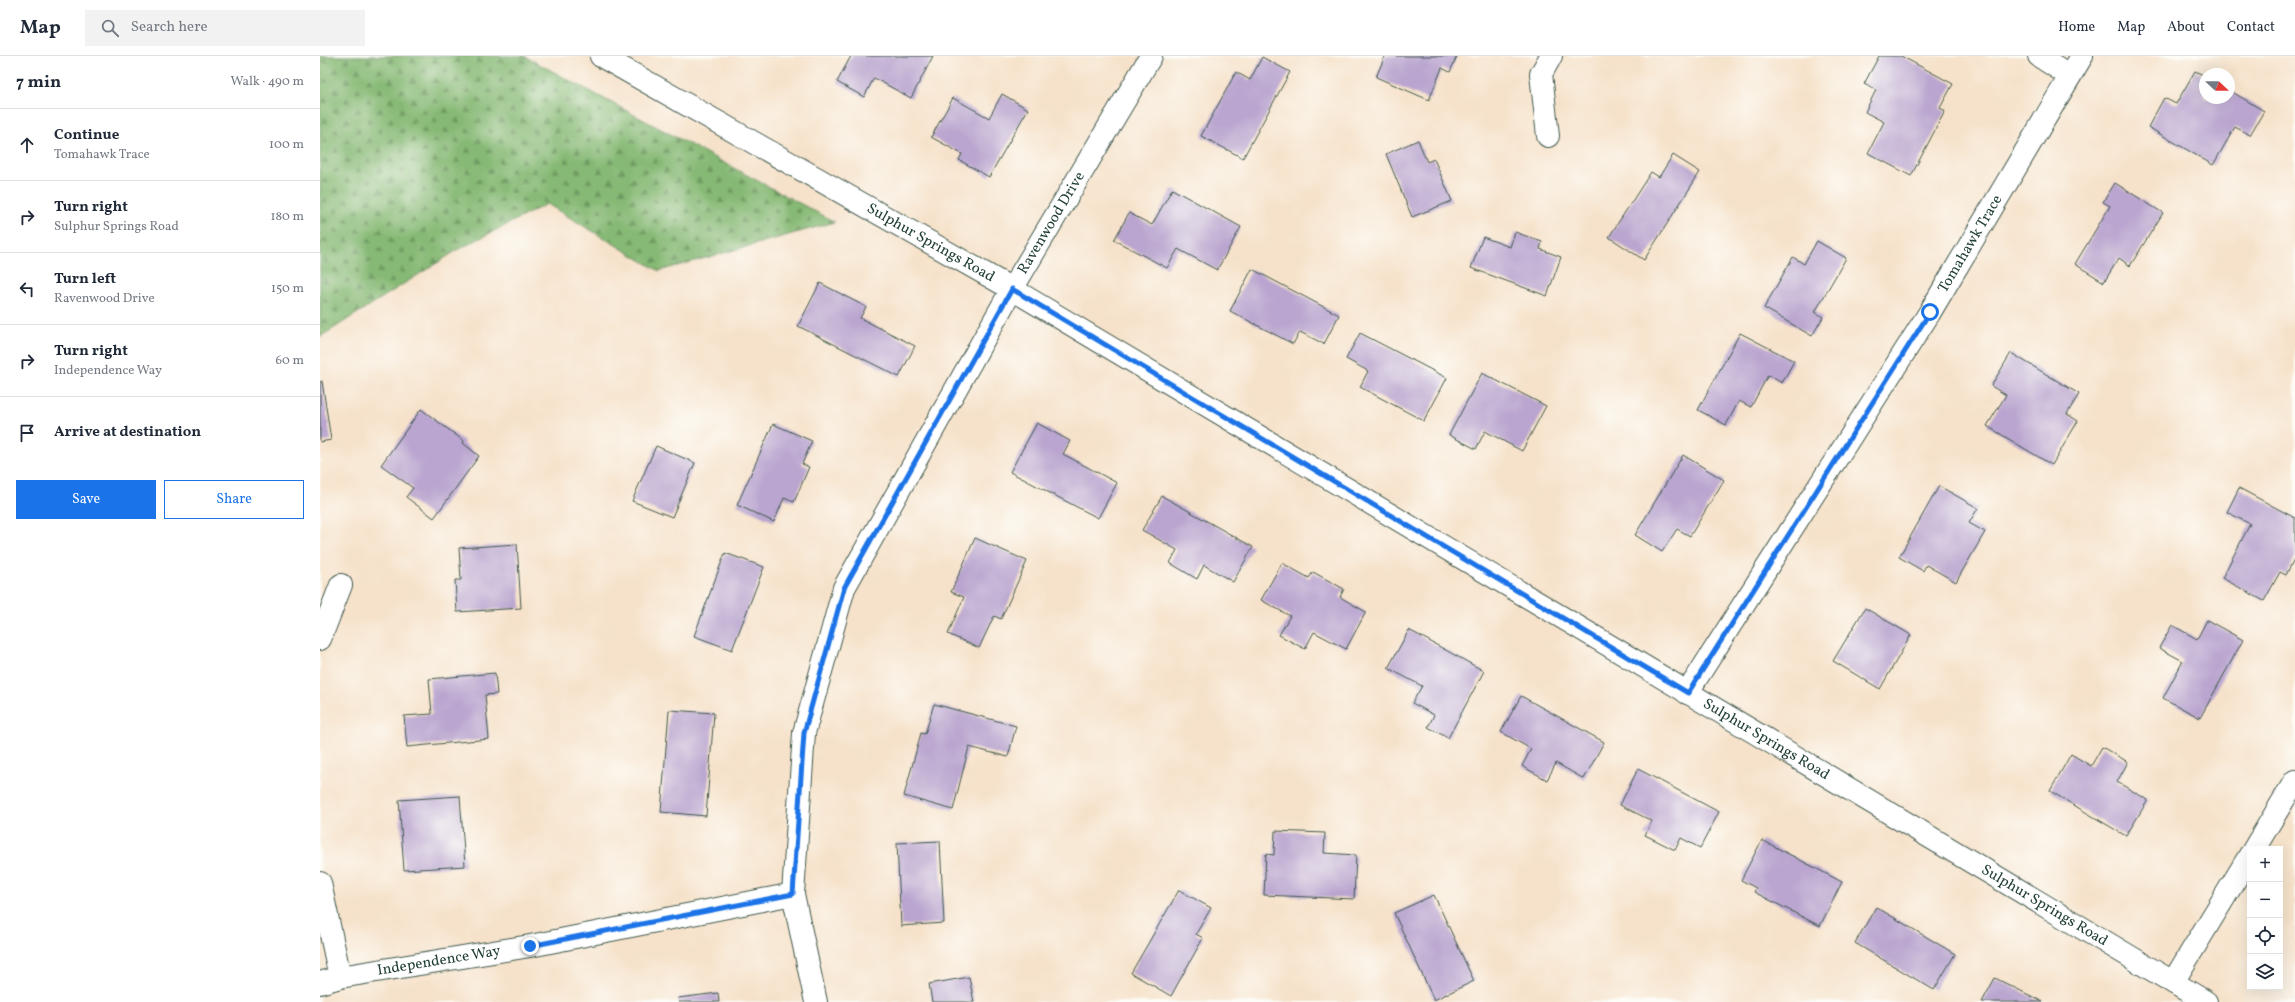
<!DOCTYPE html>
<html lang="en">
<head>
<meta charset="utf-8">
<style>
	:root { --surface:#fff; --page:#f2f2f3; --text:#1f2937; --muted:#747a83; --line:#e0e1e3; --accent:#1a73e8 }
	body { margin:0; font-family:Vollkorn,serif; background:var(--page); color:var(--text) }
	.controls { position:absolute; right:12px; bottom:12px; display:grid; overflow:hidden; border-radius:0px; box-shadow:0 4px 16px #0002 }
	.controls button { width:36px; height:36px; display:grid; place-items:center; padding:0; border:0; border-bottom:1px solid var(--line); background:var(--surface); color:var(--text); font:20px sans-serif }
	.compass { position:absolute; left:1879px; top:12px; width:36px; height:36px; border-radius:50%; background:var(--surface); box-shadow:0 4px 16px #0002; rotate:112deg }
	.stop { position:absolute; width:12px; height:12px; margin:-9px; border:3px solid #1a73e8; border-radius:50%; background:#fff }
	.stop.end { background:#1a73e8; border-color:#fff; box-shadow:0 1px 4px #0008 }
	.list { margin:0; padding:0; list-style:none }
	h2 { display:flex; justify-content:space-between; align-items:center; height:52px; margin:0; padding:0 16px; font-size:17px }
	h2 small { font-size:13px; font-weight:400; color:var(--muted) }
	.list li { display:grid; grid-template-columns:26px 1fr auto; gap:12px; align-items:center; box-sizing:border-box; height:72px; padding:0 16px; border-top:1px solid var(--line) }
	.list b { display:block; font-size:15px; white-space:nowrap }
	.list p { margin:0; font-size:13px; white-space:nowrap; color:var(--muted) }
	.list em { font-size:13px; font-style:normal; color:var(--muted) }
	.actions { display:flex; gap:8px; padding:12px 16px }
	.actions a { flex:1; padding:9px 0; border:1px solid var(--accent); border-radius:0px; text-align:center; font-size:14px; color:var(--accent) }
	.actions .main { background:var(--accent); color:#fff }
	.icon { flex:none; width:22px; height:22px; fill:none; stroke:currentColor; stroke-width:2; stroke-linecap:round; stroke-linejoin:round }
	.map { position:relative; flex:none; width:1975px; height:946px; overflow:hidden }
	header { display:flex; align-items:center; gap:24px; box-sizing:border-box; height:56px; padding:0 20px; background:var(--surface); border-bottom:1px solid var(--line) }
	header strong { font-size:19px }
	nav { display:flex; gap:22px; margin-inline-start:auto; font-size:14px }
	.search { width:280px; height:36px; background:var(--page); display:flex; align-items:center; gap:10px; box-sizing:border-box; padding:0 14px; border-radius:0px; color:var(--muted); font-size:15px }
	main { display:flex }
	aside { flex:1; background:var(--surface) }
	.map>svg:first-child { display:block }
</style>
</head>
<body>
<header>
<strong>Map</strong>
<div class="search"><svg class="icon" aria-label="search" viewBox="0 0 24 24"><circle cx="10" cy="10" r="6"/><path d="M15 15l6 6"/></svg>Search here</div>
<nav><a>Home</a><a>Map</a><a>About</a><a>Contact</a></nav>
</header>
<main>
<aside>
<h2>7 min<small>Walk · 490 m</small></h2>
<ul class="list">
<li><svg class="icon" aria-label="ahead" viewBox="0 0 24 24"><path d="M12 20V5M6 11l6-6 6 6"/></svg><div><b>Continue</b><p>Tomahawk Trace</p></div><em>100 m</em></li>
<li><svg class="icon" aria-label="right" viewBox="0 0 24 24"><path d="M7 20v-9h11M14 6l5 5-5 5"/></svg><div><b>Turn right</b><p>Sulphur Springs Road</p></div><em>180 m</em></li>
<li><svg class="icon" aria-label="left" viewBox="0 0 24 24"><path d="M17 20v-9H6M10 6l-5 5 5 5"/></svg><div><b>Turn left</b><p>Ravenwood Drive</p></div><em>150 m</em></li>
<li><svg class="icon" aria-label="right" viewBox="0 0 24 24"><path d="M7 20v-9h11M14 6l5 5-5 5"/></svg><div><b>Turn right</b><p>Independence Way</p></div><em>60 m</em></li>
<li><svg class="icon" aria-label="arrive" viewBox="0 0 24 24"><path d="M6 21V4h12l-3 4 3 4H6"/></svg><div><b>Arrive at destination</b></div></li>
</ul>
<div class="actions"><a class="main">Save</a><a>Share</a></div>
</aside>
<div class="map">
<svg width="1975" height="946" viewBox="0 0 1975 946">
	<defs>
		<pattern id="forest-firs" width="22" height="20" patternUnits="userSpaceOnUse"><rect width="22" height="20" fill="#86b974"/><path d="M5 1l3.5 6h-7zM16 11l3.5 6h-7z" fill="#6d9860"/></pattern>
	</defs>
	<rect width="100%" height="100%" fill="#fdfcf7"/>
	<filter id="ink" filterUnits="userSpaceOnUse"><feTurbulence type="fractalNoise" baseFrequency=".025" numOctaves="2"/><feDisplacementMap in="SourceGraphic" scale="8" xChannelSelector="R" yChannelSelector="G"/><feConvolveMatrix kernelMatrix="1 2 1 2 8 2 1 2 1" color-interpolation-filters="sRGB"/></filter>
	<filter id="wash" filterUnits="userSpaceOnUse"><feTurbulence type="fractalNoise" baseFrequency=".012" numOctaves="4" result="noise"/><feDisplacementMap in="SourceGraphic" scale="16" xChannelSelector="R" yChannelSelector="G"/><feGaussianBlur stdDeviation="0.9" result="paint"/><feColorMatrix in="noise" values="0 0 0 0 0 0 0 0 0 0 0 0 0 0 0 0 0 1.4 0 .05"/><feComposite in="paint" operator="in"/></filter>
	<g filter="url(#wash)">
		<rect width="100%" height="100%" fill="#f6e2ca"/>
		<polygon fill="url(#forest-firs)" stroke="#527b54" points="0,0 204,0 515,166 339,215 227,148 139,193 0,281"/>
		<g id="blocks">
			<g fill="#b9a5cf">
				<polygon points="531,0 613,0 591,42 554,22 544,41 517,26"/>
				<polygon points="1065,0 1137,0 1130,16 1122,12 1109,44 1056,21"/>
				<polygon points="1559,0 1581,0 1633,28 1620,52 1625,55 1591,120 1548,97 1564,66 1545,56 1556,34 1544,28"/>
				<polygon points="942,1 970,16 923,102 881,80 916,16 930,24"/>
				<polygon points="1875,15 1885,20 1885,42 1909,42 1909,34 1944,55 1930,79 1915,71 1893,109 1828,71 1844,42 1856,48"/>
				<polygon points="682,38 708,53 669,121 639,104 642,98 611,81 633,42 669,62"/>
				<polygon points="1098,84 1107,106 1114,103 1132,145 1092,161 1066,98"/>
				<polygon points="1353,99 1380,116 1324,204 1289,181 1331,116 1339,121"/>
				<polygon points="1795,127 1843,157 1810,210 1799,202 1784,226 1755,208 1790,150 1783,146"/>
				<polygon points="852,133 921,171 897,214 858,193 847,212 794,184 809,157 832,169"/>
				<polygon points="1195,176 1222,186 1220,193 1241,201 1227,240 1151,212 1163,181 1190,191"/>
				<polygon points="1497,185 1526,202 1495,256 1503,261 1492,280 1444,252 1473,201 1484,208"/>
				<polygon points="932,213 1019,259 1004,288 980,276 973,288 910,255"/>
				<polygon points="500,227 546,251 540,262 595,290 579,321 478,270"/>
				<polygon points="1040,277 1127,322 1104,365 1040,331 1048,315 1026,303"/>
				<polygon points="1420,277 1474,305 1462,327 1448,319 1431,351 1419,345 1406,369 1378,354"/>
				<polygon points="1691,297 1759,338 1747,358 1758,365 1732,409 1667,370 1686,339 1671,330"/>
				<polygon points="1162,317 1226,350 1202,395 1165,375 1156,393 1129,379"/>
				<polygon points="2,325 11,384 0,386 0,326"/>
				<polygon points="101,353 144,385 143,387 159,400 114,462 86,441 93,432 61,409"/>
				<polygon points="717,367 750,385 743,398 797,427 778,462 690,416"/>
				<polygon points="453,368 492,385 482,408 489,411 474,446 464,442 454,466 417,449"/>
				<polygon points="336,390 375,407 352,461 312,445"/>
				<polygon points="1363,399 1404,424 1370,480 1357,473 1342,496 1315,479"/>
				<polygon points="1619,430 1658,452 1649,467 1665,476 1636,526 1606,509 1603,515 1579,501"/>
				<polygon points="1919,432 1975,462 1975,501 1966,519 1960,516 1944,545 1902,522 1930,468 1907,456"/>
				<polygon points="842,440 933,491 913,526 884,509 877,523 850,507 857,494 822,474"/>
				<polygon points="655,482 707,505 681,563 674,560 659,592 628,578 644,541 631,536"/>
				<polygon points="197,488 201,552 137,556 135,524 141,524 139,492"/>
				<polygon points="405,497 444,511 412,594 374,580"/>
				<polygon points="962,507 989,522 993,516 1024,533 1020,541 1046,556 1026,593 994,576 985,593 959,579 970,560 941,544"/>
				<polygon points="1545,552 1591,579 1560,633 1513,605"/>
				<polygon points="1887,564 1923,584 1880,662 1843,642 1863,605 1839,592 1852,569 1877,583"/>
				<polygon points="1089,574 1164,615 1128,682 1108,671 1114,659 1092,647 1102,630 1068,612"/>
				<polygon points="175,617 177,638 165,639 169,683 87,691 84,660 112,658 109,623"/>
				<polygon points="1201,640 1284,686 1264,723 1236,707 1227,724 1202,710 1211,693 1181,676"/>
				<polygon points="614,648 696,670 688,701 649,691 633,754 584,740 601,677 605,678"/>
				<polygon points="349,654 394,657 386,760 341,756"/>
				<polygon points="1782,691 1808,706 1797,726 1828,744 1806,780 1730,735 1751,698 1771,710"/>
				<polygon points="1318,713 1399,756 1380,792 1361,782 1355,794 1325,779 1332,765 1300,749"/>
				<polygon points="140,740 145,810 84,814 79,744"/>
				<polygon points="955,775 1005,777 1004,797 1036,799 1034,843 944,839 946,798 954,799"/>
				<polygon points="1442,784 1522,826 1500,870 1434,836 1436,832 1421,824"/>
				<polygon points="620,785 624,867 581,870 577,787"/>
				<polygon points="859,834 891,852 876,878 883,882 851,940 811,917"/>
				<polygon points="1114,839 1154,925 1114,944 1074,857"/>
				<polygon points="1556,851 1635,898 1614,934 1535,887"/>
				<polygon points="649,921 654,946 612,946 609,928"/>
				<polygon points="1675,922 1723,946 1662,946"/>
				<polygon points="398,937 399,946 359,946 358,942"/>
			</g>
		</g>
	</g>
	<g filter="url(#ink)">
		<use href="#blocks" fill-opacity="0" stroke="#3f564a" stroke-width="1"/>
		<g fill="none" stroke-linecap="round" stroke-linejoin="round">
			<g stroke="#3f564a" stroke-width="24">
				<g id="minor">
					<polyline points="1719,0 1750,20"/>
					<polyline points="1228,80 1221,18 1231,0"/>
					<polyline points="0,583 21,529"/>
					<path id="s1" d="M 1367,637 L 1610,256 L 1762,0"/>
					<polyline points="1934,793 1975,725"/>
					<polyline points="0,827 20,921"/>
					<polyline points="1853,926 1930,799"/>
					<path id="s2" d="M 0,927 L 20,921 L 210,890 L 473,838"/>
					<path id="s3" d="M 496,946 L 473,838 L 484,677 L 524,532 L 692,233 L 831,0"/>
				</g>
			</g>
			<g stroke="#3f564a" stroke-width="24">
				<g id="tertiary">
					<path id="s4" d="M 281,0 L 692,233 L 1886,946"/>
				</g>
			</g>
			<use href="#minor" stroke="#fff" stroke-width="22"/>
			<use href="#tertiary" stroke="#fff" stroke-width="22"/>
		</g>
	</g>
	<g fill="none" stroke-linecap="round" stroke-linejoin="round" filter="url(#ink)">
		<polyline stroke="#1a73e8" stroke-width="5" points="210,890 473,838 484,677 524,532 692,233 1368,637 1610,256"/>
	</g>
	<g text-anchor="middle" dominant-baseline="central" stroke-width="3" stroke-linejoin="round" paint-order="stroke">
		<g font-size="15" fill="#1f3d34" stroke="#fdfcf7">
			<text stroke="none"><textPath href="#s3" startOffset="842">Ravenwood Drive</textPath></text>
			<text stroke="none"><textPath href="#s4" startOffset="379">Sulphur Springs Road</textPath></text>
			<text stroke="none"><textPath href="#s1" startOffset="531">Tomahawk Trace</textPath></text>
			<text stroke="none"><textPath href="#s4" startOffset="1351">Sulphur Springs Road</textPath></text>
			<text stroke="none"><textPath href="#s4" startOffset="1675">Sulphur Springs Road</textPath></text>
			<text stroke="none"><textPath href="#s2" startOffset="121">Independence Way</textPath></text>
		</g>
	</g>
</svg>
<div class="controls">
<button>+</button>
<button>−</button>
<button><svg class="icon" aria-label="locate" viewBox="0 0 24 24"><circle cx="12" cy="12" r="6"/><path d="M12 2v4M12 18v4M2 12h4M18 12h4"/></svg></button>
<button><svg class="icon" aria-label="layers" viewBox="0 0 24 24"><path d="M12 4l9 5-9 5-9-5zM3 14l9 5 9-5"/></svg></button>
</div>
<svg class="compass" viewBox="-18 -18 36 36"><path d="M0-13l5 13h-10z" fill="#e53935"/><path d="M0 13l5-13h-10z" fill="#747a83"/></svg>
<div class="stop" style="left:1610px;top:256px"></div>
<div class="stop end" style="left:210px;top:890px"></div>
</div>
</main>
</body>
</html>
